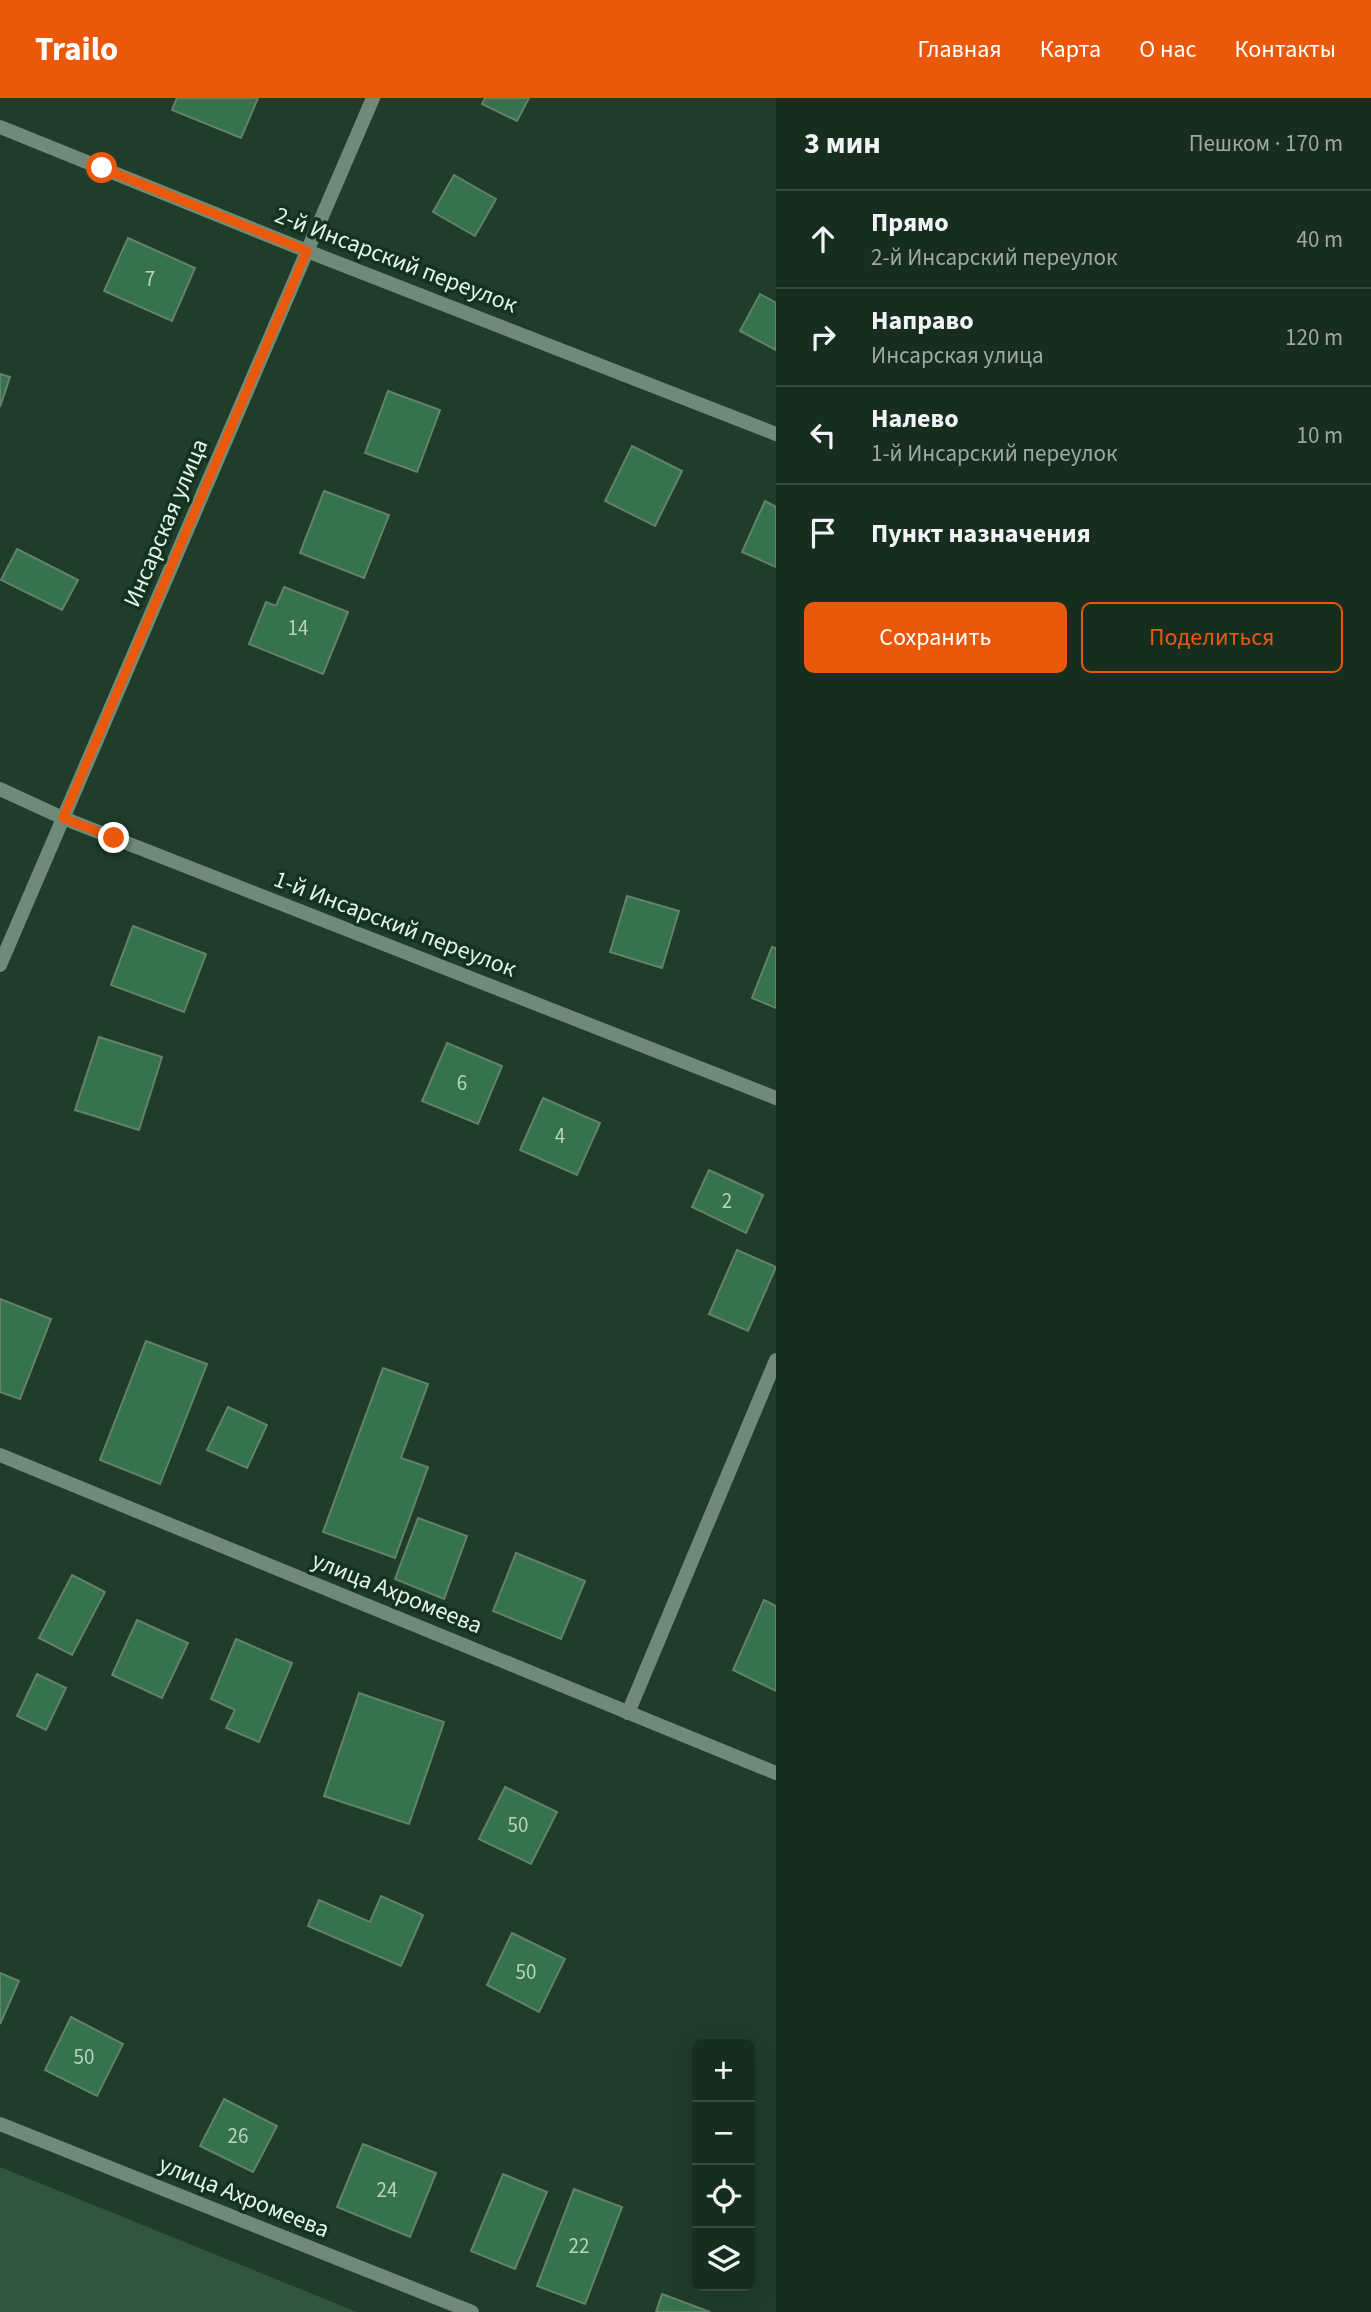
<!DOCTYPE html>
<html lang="ru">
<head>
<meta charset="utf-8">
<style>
	:root { --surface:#172e1f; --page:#203628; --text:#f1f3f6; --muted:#9ea8a4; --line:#364a3d; --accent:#ea580c }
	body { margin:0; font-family:"Source Sans 3",sans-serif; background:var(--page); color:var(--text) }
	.controls { position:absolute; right:21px; bottom:21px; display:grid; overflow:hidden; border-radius:10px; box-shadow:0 7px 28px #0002 }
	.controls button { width:63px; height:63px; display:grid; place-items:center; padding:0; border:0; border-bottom:2px solid var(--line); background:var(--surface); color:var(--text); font:35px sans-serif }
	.stop { position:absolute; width:21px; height:21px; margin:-16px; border:5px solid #ea580c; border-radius:50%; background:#fff }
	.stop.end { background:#ea580c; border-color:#fff; box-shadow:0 2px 7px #0008 }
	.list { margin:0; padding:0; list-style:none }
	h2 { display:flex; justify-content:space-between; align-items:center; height:91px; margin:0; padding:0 28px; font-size:30px }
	h2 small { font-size:23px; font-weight:400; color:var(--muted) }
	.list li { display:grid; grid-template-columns:46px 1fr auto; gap:21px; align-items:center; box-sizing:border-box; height:98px; padding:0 28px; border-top:2px solid var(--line) }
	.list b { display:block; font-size:26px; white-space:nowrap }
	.list p { margin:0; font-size:23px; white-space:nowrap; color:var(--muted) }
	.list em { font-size:23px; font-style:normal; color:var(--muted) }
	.actions { display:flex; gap:14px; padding:21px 28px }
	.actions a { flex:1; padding:16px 0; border:2px solid var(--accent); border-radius:10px; text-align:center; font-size:24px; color:var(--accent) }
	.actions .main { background:var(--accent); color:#fff }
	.icon { flex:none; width:38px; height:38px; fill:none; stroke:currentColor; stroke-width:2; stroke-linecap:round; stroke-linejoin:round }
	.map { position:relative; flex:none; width:776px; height:2214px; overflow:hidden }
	header { display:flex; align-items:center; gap:42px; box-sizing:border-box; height:98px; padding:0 35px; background:var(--accent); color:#fff }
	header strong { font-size:33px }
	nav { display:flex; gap:38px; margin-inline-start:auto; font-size:24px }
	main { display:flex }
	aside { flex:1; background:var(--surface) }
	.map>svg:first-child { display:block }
</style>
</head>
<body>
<header>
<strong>Trailo</strong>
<nav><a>Главная</a><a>Карта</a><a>О нас</a><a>Контакты</a></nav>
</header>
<main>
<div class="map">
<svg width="776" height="2214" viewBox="0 0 776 2214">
	<rect width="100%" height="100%" fill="#1f3d29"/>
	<polygon fill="#31563d" points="0,2069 357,2214 0,2214"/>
	<g fill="#36724c" stroke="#62826c" stroke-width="2">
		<polygon points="177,0 258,0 241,40 172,12"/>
		<polygon points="485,0 529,0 517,23 482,6"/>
		<polygon points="454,77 496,101 475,138 433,114"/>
		<polygon points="128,140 195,170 172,223 104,193"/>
		<polygon points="760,196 776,205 776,252 740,233"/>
		<polygon points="0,276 10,279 0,309"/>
		<polygon points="388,293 440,312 417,374 365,355"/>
		<polygon points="632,348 682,373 655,428 605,403"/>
		<polygon points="324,393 389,417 364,480 300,455"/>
		<polygon points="765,403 776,409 776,469 742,454"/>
		<polygon points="17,451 78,482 62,512 1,482"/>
		<polygon points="284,489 348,514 323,576 249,546 266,504 276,508"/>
		<polygon points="627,798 679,813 662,870 610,854"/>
		<polygon points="133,828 206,856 184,914 111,887"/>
		<polygon points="772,849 776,850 776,910 752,900"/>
		<polygon points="99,939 162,959 139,1032 75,1012"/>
		<polygon points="447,945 502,968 478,1026 422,1003"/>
		<polygon points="543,1000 600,1025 577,1077 520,1052"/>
		<polygon points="709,1072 763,1097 746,1135 692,1109"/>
		<polygon points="737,1152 776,1169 748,1233 709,1216"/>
		<polygon points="0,1201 51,1221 20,1301 0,1294"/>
		<polygon points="146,1243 207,1266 160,1386 100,1362"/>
		<polygon points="383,1270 428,1286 401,1360 428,1369 395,1460 323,1434"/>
		<polygon points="228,1309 267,1327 247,1370 207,1352"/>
		<polygon points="418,1420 467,1438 444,1501 395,1481"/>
		<polygon points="516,1455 585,1483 561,1541 493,1513"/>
		<polygon points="72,1477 105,1494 72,1557 39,1540"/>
		<polygon points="764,1502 776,1508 776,1593 733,1572"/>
		<polygon points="137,1522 188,1545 162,1600 112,1577"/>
		<polygon points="236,1541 292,1565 259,1644 226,1630 235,1612 211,1601"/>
		<polygon points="37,1576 66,1590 46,1632 17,1618"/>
		<polygon points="359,1595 444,1624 409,1726 324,1698"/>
		<polygon points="505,1689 557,1714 531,1766 479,1741"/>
		<polygon points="381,1798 423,1817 401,1868 308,1828 319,1802 370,1824"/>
		<polygon points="512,1835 565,1861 539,1914 487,1887"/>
		<polygon points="0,1875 19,1883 0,1926"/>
		<polygon points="71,1919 123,1946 97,1998 45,1972"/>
		<polygon points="224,2001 277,2028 253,2074 200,2048"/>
		<polygon points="363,2046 436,2075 410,2139 337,2109"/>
		<polygon points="503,2076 547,2094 515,2171 471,2153"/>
		<polygon points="574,2091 622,2109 585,2206 537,2188"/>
		<polygon points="662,2196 710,2214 656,2214"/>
	</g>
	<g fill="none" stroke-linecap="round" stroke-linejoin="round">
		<g stroke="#718a78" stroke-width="14">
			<polyline points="0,29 307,153 776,336"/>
			<polyline points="0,691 63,720 776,1000"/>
			<polyline points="0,867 373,0"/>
			<polyline points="0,1357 776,1675"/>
			<polyline points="628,1615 776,1262"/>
			<polyline points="0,2026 472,2214"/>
		</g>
	</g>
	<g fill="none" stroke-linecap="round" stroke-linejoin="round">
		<polyline stroke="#ea580c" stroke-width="9" points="102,70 307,153 63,720 114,740"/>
	</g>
	<g text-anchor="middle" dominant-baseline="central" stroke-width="7" stroke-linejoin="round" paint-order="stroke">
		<g font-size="21" fill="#b8d4c1">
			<text x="150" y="181">7</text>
			<text x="298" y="530">14</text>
			<text x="462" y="985">6</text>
			<text x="560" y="1038">4</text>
			<text x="727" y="1103">2</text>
			<text x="518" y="1727">50</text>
			<text x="526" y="1874">50</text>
			<text x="84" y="1959">50</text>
			<text x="238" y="2038">26</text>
			<text x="387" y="2092">24</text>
			<text x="579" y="2148">22</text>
		</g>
		<g font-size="24" fill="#e3f5e8" stroke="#153220">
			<text transform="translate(396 162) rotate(21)">2-й Инсарский переулок</text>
			<text transform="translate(166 425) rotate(-67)">Инсарская улица</text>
			<text transform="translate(395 826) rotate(21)">1-й Инсарский переулок</text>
			<text transform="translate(397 1495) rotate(22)">улица Ахромеева</text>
			<text transform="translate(244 2099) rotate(22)">улица Ахромеева</text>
		</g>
	</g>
</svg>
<div class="controls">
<button>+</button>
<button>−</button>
<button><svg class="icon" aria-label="locate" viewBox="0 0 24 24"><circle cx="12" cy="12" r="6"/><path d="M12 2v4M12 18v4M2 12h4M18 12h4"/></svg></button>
<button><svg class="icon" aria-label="layers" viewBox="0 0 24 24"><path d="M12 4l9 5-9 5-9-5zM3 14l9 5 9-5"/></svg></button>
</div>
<div class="stop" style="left:102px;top:70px"></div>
<div class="stop end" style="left:114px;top:740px"></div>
</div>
<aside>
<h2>3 мин<small>Пешком · 170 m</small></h2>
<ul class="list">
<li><svg class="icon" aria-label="ahead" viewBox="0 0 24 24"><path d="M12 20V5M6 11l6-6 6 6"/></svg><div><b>Прямо</b><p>2-й Инсарский переулок</p></div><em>40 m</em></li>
<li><svg class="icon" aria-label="right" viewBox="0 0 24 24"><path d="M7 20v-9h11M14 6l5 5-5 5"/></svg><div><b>Направо</b><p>Инсарская улица</p></div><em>120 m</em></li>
<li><svg class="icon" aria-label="left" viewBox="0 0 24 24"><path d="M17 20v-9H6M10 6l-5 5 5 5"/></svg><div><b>Налево</b><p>1-й Инсарский переулок</p></div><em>10 m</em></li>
<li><svg class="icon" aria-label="arrive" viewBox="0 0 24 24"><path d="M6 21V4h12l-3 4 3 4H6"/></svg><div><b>Пункт назначения</b></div></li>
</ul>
<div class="actions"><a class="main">Сохранить</a><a>Поделиться</a></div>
</aside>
</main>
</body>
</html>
